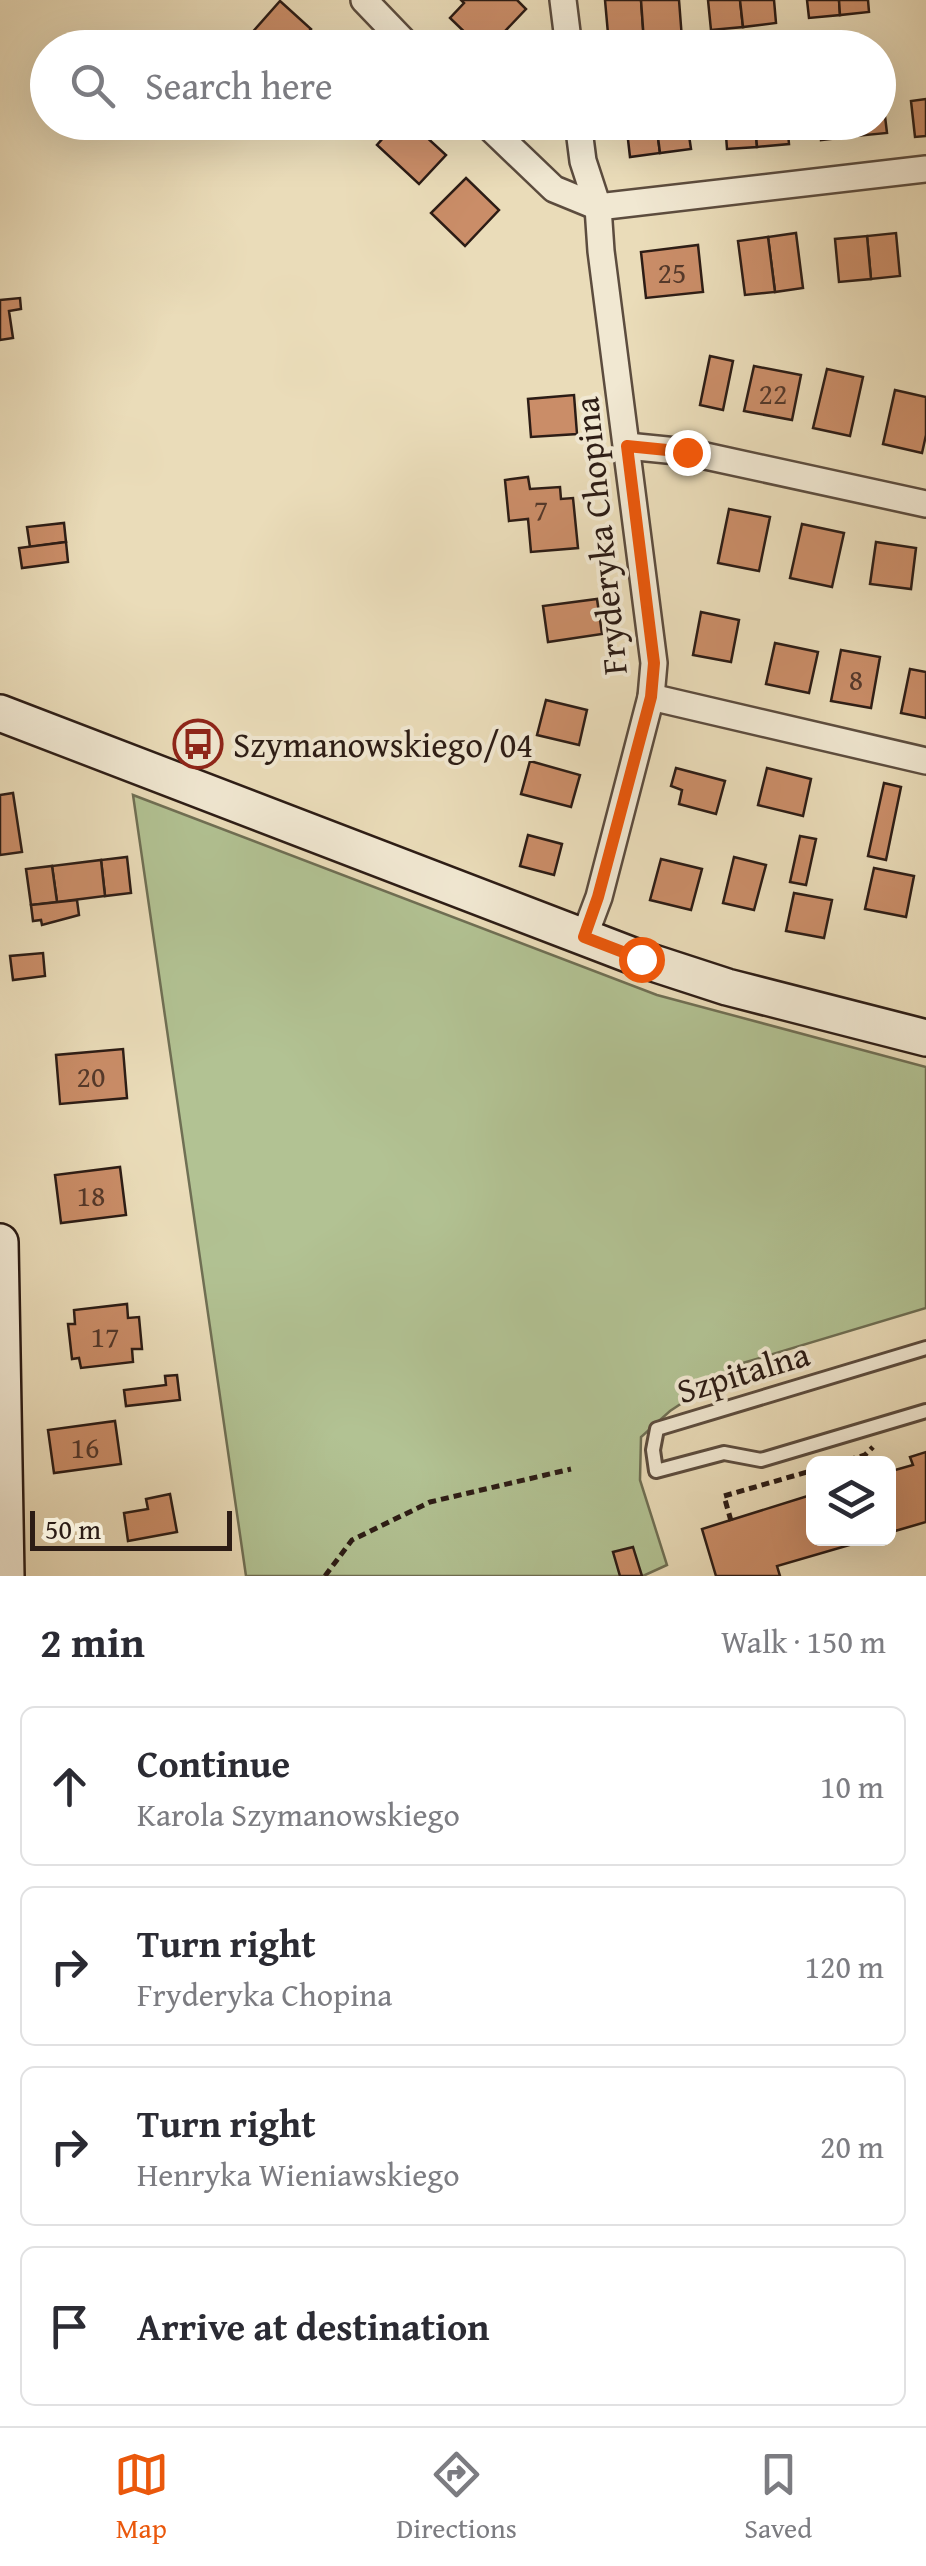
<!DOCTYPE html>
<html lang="en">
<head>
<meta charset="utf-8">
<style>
	:root { --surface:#fff; --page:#f7f7f7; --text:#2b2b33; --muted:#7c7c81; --line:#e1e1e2; --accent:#ea580c }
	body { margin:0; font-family:"Gentium Book Plus",serif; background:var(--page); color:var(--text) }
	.controls { position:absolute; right:30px; bottom:30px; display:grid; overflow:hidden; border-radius:15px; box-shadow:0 10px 40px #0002 }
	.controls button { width:90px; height:90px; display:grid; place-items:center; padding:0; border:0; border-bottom:2px solid var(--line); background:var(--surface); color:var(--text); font:50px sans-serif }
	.scale { position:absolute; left:30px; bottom:25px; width:202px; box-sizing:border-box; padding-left:10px; border:5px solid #2c1c15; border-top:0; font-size:28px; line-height:35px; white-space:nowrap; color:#2c1c15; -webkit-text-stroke:8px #f1e8d2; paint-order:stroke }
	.stop { position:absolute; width:30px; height:30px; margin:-22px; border:8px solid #ea580c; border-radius:50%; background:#fff }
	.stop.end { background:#ea580c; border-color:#fff; box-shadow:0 2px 10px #0008 }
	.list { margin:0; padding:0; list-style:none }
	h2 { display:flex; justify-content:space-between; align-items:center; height:130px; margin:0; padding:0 40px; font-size:42px }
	h2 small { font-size:32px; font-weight:400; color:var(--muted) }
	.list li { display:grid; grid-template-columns:65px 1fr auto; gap:30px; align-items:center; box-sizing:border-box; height:160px; margin:0 20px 20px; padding:0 20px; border:2px solid var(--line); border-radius:15px }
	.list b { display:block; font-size:38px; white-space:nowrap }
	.list p { margin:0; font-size:32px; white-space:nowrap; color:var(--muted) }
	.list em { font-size:32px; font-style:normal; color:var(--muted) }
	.icon { flex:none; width:55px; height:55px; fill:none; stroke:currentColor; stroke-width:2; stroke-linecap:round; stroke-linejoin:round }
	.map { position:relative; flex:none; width:926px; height:1576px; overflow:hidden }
	.search { position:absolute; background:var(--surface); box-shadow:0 10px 40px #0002; left:30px; right:30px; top:30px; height:110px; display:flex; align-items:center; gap:25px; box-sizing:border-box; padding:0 35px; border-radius:55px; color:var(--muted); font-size:38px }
	.sheet { height:850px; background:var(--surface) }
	nav { display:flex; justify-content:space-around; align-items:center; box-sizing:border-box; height:140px; border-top:2px solid var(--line); background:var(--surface); font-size:28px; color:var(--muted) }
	nav a { display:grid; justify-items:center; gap:5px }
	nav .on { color:var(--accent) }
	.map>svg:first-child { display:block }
</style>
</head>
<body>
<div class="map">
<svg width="926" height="1576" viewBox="0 0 926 1576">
	<rect width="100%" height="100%" fill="#eadcb9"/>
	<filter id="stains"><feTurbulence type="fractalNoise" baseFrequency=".002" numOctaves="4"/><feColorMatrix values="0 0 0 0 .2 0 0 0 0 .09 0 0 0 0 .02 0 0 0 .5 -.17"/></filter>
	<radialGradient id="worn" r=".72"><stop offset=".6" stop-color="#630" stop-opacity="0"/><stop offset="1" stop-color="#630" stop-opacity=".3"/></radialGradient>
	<polygon fill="#b2c293" stroke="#6f6f54" stroke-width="2.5" points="133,795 657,995 926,1067 926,1308 743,1363 670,1411 641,1437 640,1480 667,1565 643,1576 246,1576"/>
	<g fill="#ca8d68" stroke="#2c1c15" stroke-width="2.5">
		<polygon points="461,0 517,0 526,9 489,48 481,48 450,18 464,3"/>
		<polygon points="605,0 641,0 644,42 609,45"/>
		<polygon points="641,0 679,0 682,39 644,42"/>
		<polygon points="708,0 740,0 743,27 711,30"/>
		<polygon points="740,0 774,0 776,23 743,27"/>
		<polygon points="807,0 839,0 840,15 809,18"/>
		<polygon points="839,0 868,0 869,12 840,15"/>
		<polygon points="280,1 311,29 294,48 264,48 250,35"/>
		<polygon points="878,91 882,91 887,133 856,136 854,122 878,122"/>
		<polygon points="926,99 926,136 915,137 911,101"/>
		<polygon points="397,122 410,122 446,155 419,184 377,145"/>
		<polygon points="626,122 656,122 660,153 630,157"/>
		<polygon points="656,122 687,122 691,149 660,153"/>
		<polygon points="725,122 755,122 757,147 727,149"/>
		<polygon points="755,122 787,122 789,144 757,147"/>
		<polygon points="819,122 854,122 856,136 821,140"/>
		<polygon points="466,178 499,210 465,246 431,213"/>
		<polygon points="796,233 803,288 775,292 768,237"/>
		<polygon points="896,233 900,276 871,279 867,236"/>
		<polygon points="867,236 871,279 839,282 835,239"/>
		<polygon points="768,237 775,292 745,295 738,241"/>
		<polygon points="698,245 703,292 646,298 641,252"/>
		<polygon points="20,298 21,309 9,311 13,338 0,340 0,300"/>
		<polygon points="710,356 733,361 723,410 700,405"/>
		<polygon points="754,366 801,375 792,420 744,411"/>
		<polygon points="827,369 863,377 850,436 813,428"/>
		<polygon points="895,390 926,397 926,435 922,453 883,444"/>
		<polygon points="574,395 577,434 531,437 528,399"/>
		<polygon points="528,477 530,489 560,487 561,499 573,498 578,548 531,552 528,519 509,521 505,480"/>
		<polygon points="729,509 770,517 759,571 718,563"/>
		<polygon points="64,523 66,542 30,547 27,527"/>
		<polygon points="802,524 844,533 832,587 790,578"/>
		<polygon points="66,542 68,562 22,568 19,548"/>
		<polygon points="876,542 916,548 911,589 870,584"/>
		<polygon points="597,599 602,634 548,642 543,606"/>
		<polygon points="701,612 739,620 731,662 693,655"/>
		<polygon points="775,643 818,652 809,693 766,684"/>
		<polygon points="841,650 880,657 871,708 831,701"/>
		<polygon points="910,669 926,672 926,718 901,713"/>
		<polygon points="546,700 587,710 579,745 537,735"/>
		<polygon points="530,761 580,775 571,807 521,794"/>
		<polygon points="676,768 725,781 716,814 679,804 682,790 671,786"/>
		<polygon points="767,768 811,779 803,816 758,805"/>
		<polygon points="884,783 901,787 886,860 868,856"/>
		<polygon points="13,793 22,852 0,855 0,795"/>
		<polygon points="528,835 562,844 554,875 520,866"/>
		<polygon points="800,836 816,839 806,885 790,882"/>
		<polygon points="127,857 131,893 105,896 101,860"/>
		<polygon points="734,857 766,865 754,910 723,903"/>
		<polygon points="661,859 702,869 691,910 650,900"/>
		<polygon points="101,860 105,896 57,902 52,866"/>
		<polygon points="52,866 57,902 31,905 26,869"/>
		<polygon points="874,868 914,876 906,917 865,909"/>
		<polygon points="794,893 832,900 824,938 786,931"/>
		<polygon points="77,900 79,915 42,925 41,920 33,921 31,905"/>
		<polygon points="43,953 45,976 13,980 10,956"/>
		<polygon points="123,1049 127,1098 60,1104 56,1055"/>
		<polygon points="120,1167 126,1215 61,1223 55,1175"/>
		<polygon points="127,1304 128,1318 139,1317 142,1349 132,1349 133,1362 81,1368 79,1358 72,1359 68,1324 75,1324 74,1310"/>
		<polygon points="177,1375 180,1400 126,1406 124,1390 166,1385 165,1376"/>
		<polygon points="115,1421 121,1464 54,1473 48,1430"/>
		<polygon points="926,1452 926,1522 888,1533 888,1472 913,1465 910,1457"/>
		<polygon points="170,1494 177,1532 128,1541 124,1513 148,1509 146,1499"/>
		<polygon points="814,1494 814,1539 870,1539 777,1566 780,1576 716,1576 702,1529"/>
		<polygon points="633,1547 642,1576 620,1576 613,1552"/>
	</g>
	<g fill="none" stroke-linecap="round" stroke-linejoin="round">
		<g stroke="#5c4c3e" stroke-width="18">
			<polyline id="lane" points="926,1348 657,1429 653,1450 656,1471 724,1453 761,1460 926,1411"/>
		</g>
		<g stroke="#5c4c3e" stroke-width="30">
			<g id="street">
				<polyline points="364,0 410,48"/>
				<polyline points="563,0 569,48"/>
				<polyline points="484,122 554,189 598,207 926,169"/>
				<polyline points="578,122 583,161 598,207 601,251 654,663 651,697 599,897 584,937"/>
				<polyline points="627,446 687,452 926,504"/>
				<polyline points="651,697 926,761"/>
			</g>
		</g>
		<g stroke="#2c1c15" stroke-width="40">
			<g id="secondary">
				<polyline points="0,713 641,959 727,987 926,1038"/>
				<polyline points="0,1242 6,1576"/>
			</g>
		</g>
		<g stroke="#2c1c15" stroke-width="5" stroke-dasharray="8 5" stroke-linecap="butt">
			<polyline points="835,1464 865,1455 873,1447"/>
			<polyline points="731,1521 724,1496 814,1470"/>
			<polyline points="325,1576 352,1540 430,1502 571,1469"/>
		</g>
		<use href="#lane" stroke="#f1e8d2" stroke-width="12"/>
		<use href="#street" stroke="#f1e8d2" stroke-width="25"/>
		<use href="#secondary" stroke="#f1e8d2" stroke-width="35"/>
	</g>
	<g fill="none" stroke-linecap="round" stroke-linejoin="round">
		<polyline stroke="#ea580c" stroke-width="12" points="641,959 584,937 598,897 651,697 654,663 627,446 687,452"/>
	</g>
	<defs>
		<g id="bus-ring" transform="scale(2.5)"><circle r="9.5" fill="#f1e8d2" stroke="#8f2418" stroke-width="1.5"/><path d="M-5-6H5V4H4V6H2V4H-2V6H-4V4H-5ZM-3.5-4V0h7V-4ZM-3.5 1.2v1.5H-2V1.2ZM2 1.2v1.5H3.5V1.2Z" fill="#8f2418"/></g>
	</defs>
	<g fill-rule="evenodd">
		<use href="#bus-ring" x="198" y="744"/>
	</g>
	<g text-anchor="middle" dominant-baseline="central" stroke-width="8" stroke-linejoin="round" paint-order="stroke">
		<g font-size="30" fill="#54382a">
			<text x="672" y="272">25</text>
			<text x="773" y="393">22</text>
			<text x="541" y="509">7</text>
			<text x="856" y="679">8</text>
			<text x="91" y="1076">20</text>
			<text x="91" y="1195">18</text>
			<text x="105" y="1336">17</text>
			<text x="85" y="1447">16</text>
		</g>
		<g font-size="35" fill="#2c1c15" stroke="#f1e8d2">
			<text transform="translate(600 536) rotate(-96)">Fryderyka Chopina</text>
			<text transform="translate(743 1372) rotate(-17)">Szpitalna</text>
		</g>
		<g font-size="35" fill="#2c1c15" stroke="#f1e8d2" text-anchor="start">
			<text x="233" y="744">Szymanowskiego/04</text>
		</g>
	</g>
	<rect width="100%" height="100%" filter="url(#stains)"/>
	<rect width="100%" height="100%" fill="url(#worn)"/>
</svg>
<div class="controls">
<button><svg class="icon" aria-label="layers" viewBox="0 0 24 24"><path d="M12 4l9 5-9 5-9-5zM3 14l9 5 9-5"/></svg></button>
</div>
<div class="scale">50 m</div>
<div class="stop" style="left:641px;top:959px"></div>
<div class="stop end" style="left:687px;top:452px"></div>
<div class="search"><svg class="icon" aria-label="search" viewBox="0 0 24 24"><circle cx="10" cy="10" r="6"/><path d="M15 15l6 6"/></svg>Search here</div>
</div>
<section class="sheet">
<h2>2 min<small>Walk · 150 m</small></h2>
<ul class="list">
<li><svg class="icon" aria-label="ahead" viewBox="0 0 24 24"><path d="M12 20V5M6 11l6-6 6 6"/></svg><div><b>Continue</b><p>Karola Szymanowskiego</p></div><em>10 m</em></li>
<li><svg class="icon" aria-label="right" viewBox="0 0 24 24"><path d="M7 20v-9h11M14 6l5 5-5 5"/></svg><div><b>Turn right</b><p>Fryderyka Chopina</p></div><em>120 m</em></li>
<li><svg class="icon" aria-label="right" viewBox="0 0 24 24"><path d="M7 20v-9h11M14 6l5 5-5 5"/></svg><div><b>Turn right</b><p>Henryka Wieniawskiego</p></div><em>20 m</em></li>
<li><svg class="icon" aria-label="arrive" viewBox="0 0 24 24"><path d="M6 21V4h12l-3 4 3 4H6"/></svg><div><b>Arrive at destination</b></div></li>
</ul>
</section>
<nav>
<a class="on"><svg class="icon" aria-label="map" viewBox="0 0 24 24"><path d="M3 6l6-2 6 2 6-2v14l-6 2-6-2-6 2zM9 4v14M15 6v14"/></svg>Map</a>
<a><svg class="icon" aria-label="directions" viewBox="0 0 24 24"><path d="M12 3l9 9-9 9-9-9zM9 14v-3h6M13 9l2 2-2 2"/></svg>Directions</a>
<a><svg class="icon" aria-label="saved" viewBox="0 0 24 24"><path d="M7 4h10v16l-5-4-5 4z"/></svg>Saved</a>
</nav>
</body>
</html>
